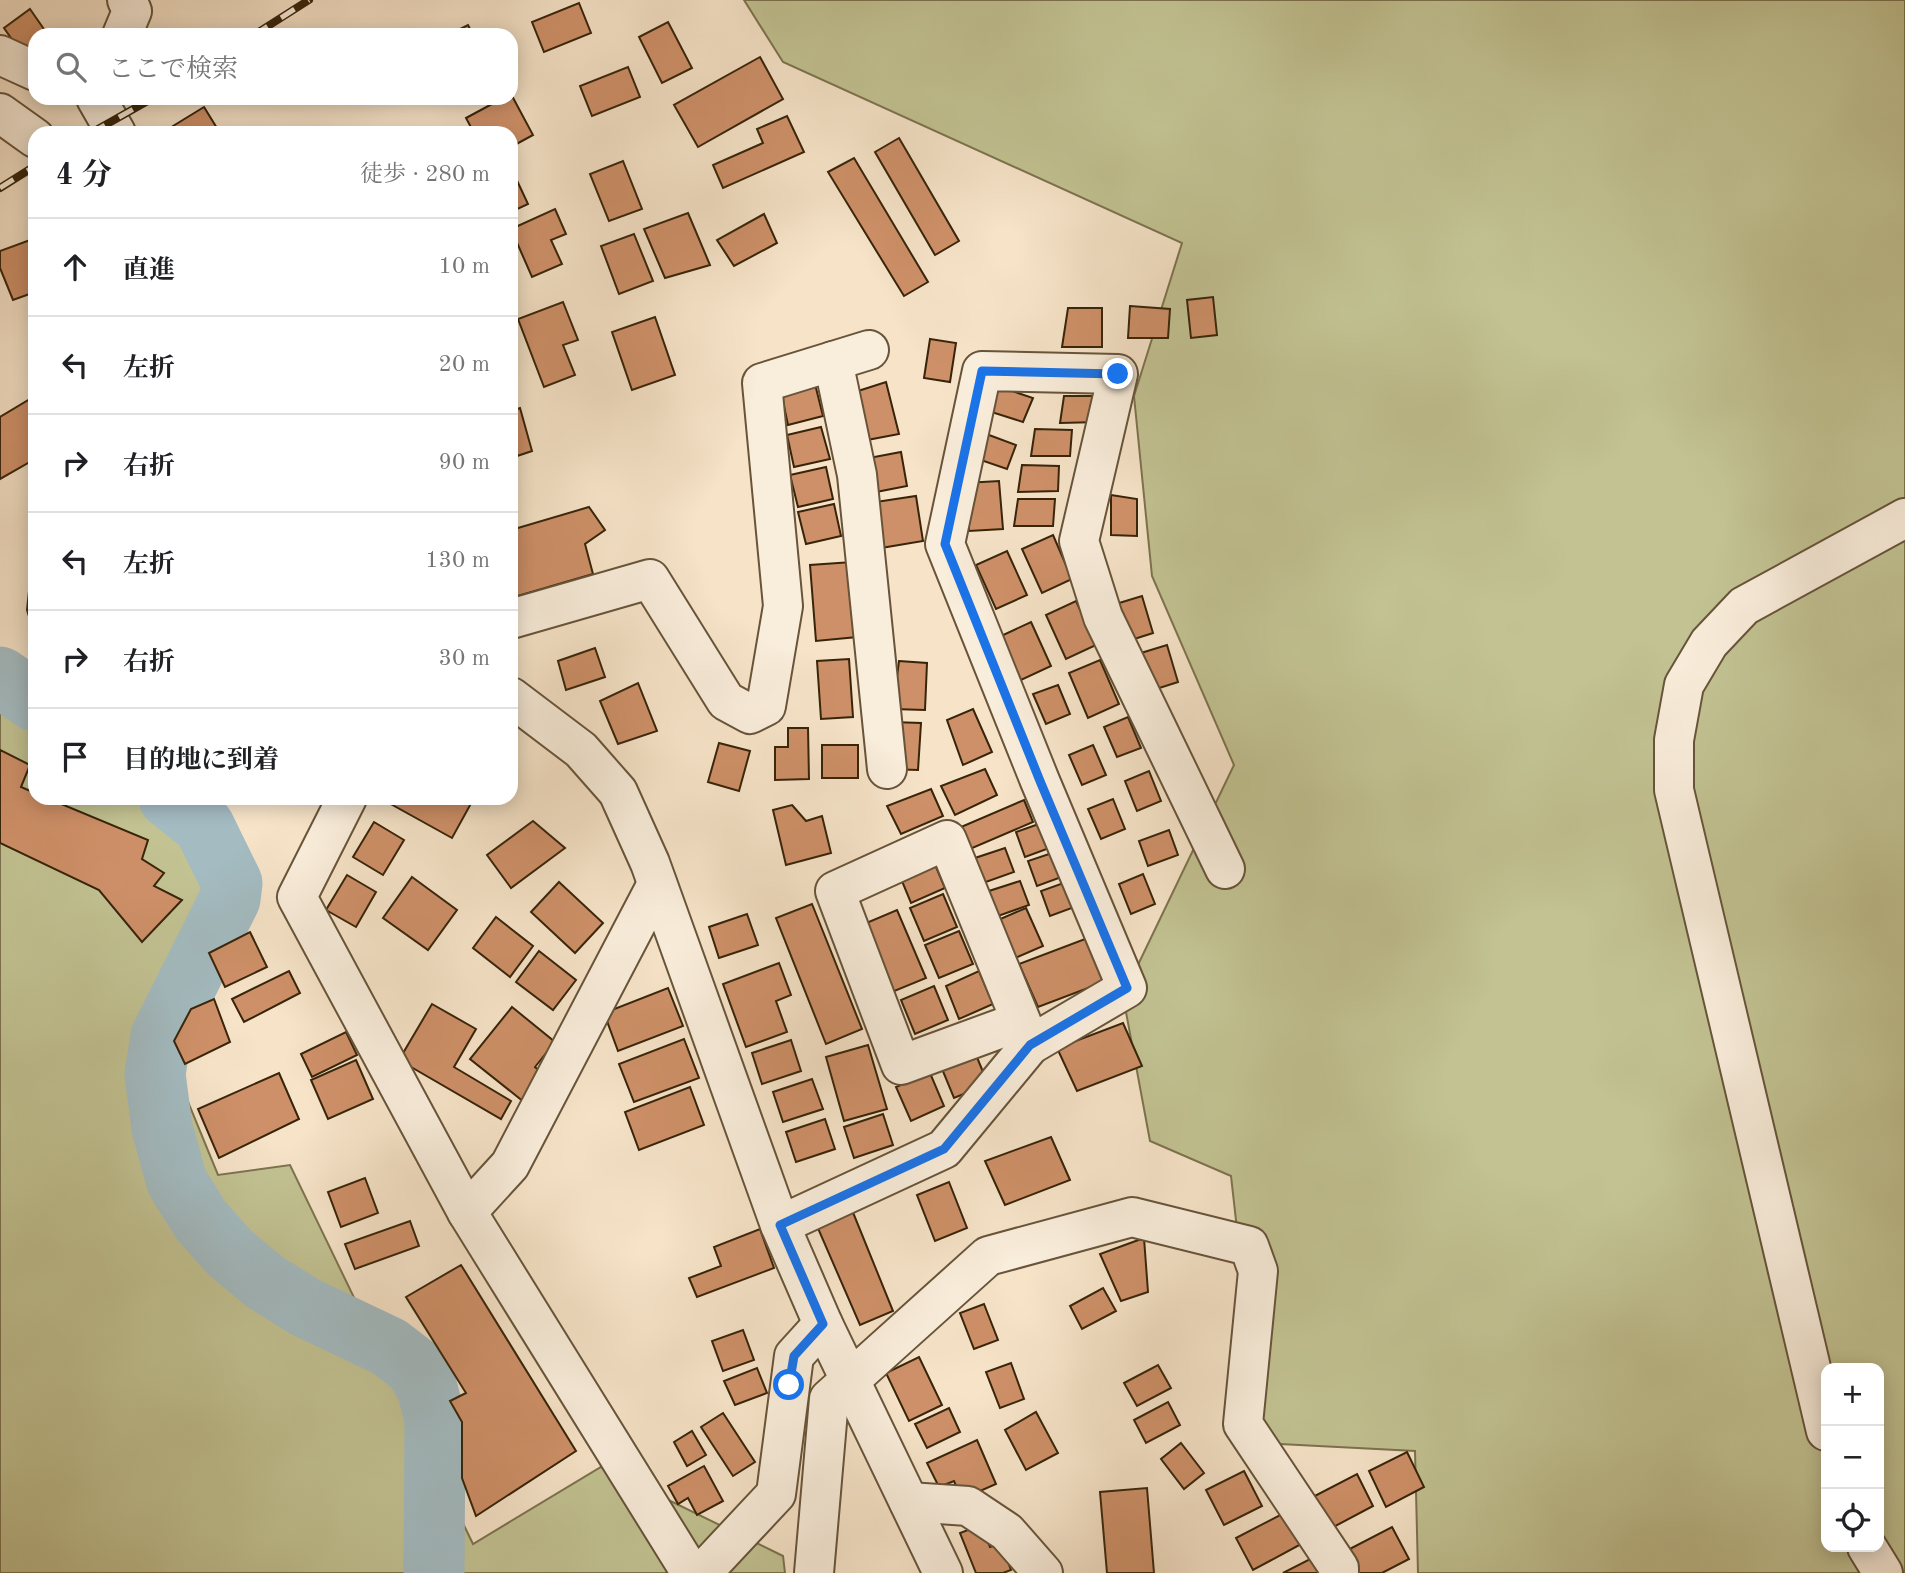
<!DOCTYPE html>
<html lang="ja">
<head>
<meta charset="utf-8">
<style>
	:root { --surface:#fff; --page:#f6f6f6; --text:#202124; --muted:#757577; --line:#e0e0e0 }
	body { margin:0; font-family:"Old Standard TT","Noto Serif JP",serif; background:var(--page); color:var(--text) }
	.controls { position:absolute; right:21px; bottom:21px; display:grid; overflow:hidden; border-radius:14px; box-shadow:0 4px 18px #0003 }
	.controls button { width:63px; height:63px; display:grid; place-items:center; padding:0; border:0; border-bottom:2px solid var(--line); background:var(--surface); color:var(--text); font:35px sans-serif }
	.stop { position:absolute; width:21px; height:21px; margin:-16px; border:5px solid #1a73e8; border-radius:50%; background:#fff }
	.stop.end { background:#1a73e8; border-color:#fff; box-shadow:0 2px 7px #0008 }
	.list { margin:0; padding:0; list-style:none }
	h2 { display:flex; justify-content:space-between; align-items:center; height:91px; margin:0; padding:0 28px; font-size:30px }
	h2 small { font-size:23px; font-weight:400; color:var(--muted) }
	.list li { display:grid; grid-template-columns:46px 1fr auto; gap:21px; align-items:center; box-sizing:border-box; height:98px; padding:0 28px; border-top:2px solid var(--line) }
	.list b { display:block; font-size:26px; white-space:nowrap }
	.list em { font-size:23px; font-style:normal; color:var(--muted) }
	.icon { flex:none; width:38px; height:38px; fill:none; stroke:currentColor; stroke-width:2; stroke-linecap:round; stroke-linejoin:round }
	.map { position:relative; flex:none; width:1905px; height:1573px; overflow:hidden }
	.search { position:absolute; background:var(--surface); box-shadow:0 4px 18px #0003; left:28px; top:28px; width:490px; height:77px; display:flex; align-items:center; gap:18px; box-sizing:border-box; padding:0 24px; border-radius:21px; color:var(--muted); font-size:26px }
	.panel { position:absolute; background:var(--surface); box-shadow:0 4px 18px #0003; left:28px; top:126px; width:490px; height:679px; border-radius:21px }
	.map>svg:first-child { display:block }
</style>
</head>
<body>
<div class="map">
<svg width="1905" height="1573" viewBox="0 0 1905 1573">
	<rect width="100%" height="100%" fill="#f6e3c8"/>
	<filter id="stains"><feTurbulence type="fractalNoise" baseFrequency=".00286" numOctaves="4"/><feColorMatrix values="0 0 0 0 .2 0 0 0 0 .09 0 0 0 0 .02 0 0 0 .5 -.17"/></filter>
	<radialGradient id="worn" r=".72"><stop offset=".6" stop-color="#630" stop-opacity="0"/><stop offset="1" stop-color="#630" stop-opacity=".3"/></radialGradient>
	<g fill="#c2c292" stroke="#7c734e" stroke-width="2" fill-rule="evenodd">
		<path d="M 744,0 L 1905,0 L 1905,1573 L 1418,1573 L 1415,1451 L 1261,1443 L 1231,1176 L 1150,1141 L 1123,996 L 1234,765 L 1152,576 L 1134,396 L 1182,243 L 783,62 ZM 1826,1368 L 1879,1368 L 1879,1547 L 1826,1547 Z"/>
		<polygon points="0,693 35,720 35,798 137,798 239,876 161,1036 218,1175 290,1165 473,1544 601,1467 783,1556 785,1573 0,1573"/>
	</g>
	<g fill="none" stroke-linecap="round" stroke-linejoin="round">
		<g stroke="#a3bbc1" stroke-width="61">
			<polyline points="0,677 35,701"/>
			<polyline points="169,798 204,826 232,883 230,899 161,1036 155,1074 162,1128 177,1182 200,1219 229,1252 265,1282 305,1307 389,1347 415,1367 427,1388 435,1419 434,1573"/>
		</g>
	</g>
	<g fill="#ce9068" stroke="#37240a" stroke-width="2">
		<polygon points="579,3 591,33 544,52 532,22"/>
		<polygon points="30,9 48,35 35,35 35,55 27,61 4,28"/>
		<polygon points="668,22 692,68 662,83 639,37"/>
		<polygon points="468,25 473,35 448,35"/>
		<polygon points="760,57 783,99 698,147 674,105"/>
		<polygon points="628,67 640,97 592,116 580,86"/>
		<polygon points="511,94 533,135 511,147 511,133 474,133 466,118 503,98 511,98"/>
		<polygon points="204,107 220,133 177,133 173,126"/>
		<polygon points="787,116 804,152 723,188 713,165 763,143 757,129"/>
		<polygon points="899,138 959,241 935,255 875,152"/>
		<polygon points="854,158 928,282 904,296 828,172"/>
		<polygon points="623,161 642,209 609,221 590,174"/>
		<polygon points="513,172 528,204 511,212 511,174"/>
		<polygon points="555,209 566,234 551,240 562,264 532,277 511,229"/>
		<polygon points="688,213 710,265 665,278 644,229"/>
		<polygon points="764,214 777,243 734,266 717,240"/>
		<polygon points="634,234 653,281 619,294 601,246"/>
		<polygon points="30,240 35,253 35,292 13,300 0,268 0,251"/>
		<polygon points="1213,297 1217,335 1191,338 1187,300"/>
		<polygon points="563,302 578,340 563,345 575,375 544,387 518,319"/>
		<polygon points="1130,306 1170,309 1168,338 1128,338"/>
		<polygon points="1068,308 1102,308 1102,347 1062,347"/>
		<polygon points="655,317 675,375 632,390 612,332"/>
		<polygon points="930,339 956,343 950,382 924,378"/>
		<polygon points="886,382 899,434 867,440 855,392"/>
		<polygon points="815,384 823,416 788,425 781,392"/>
		<polygon points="997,386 1033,398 1023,422 985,410"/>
		<polygon points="35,396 35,459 0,479 0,417"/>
		<polygon points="1064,396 1101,396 1099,422 1060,423"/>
		<polygon points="520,408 532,451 511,458 511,411"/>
		<polygon points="821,427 830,459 794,467 787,435"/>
		<polygon points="1035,429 1072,430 1070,456 1031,456"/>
		<polygon points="981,432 1016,445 1007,469 969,456"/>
		<polygon points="901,452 907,486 876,492 869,458"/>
		<polygon points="1022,465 1059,466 1058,491 1018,492"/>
		<polygon points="826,467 833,499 798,507 790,475"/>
		<polygon points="999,481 1003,529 969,531 965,483"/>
		<polygon points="1111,495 1137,499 1137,536 1111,535"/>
		<polygon points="916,496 923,541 875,549 869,503"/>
		<polygon points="1018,499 1055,499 1053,526 1014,526"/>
		<polygon points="834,504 841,536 806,544 798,512"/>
		<polygon points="589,507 605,530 585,544 593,574 511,598 511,530"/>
		<polygon points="1053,535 1072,579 1042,593 1022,549"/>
		<polygon points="1007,551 1027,595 996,609 976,565"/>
		<polygon points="852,562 857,637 816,641 810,565"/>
		<polygon points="35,582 35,636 27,610 29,591"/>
		<polygon points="1142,596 1153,633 1128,641 1116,604"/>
		<polygon points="1076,601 1096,645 1066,659 1046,615"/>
		<polygon points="1031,622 1051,666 1021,680 1001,636"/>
		<polygon points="1167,645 1178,682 1153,690 1141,653"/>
		<polygon points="595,648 605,677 566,690 558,661"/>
		<polygon points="849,659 853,717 821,719 817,661"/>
		<polygon points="1100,660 1119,704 1088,718 1069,673"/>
		<polygon points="899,661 927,663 925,710 893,709"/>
		<polygon points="638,683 657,731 618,744 600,701"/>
		<polygon points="1058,685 1070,714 1046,724 1033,694"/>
		<polygon points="973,709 992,752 963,765 947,720"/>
		<polygon points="1128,717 1141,748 1117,757 1104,727"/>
		<polygon points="892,722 921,723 918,770 887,769"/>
		<polygon points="788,728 808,728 809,779 775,780 775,747 788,747"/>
		<polygon points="719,743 750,751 739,791 708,782"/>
		<rect x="822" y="745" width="36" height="33"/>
		<polygon points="1093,745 1106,775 1082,785 1069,755"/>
		<polygon points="0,750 30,765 21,787 35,793 35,798 47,798 148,840 142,859 164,873 154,886 182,900 142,942 99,890 0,843"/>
		<polygon points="985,769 997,795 955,815 941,786"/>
		<polygon points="1149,771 1161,801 1137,811 1125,781"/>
		<polygon points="931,789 943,816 901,834 887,806"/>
		<polygon points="380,798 474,798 452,838"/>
		<polygon points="1113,799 1125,829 1101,839 1088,809"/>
		<polygon points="1024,800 1033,822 970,849 961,827"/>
		<polygon points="792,805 806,821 822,816 831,853 786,865 773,810"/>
		<polygon points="533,821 565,848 511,888 487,855"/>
		<polygon points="1047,821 1055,846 1025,857 1016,832"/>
		<polygon points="374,822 404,840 383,875 353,857"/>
		<polygon points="1169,830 1178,855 1148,866 1139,841"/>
		<polygon points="1005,848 1014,872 983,883 975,858"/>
		<polygon points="1058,851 1067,875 1037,886 1028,861"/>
		<polygon points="931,855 945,888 911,903 897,869"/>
		<polygon points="1143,874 1155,904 1131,914 1119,884"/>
		<polygon points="347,875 376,892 356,927 326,910"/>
		<polygon points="412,877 457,910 428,950 383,918"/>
		<polygon points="1072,880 1080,905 1050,916 1041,891"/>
		<polygon points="1020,881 1029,905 998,916 989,891"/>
		<polygon points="559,882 603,923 575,953 531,912"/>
		<polygon points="943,894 957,927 924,941 910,908"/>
		<polygon points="812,904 862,1029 826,1044 776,918"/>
		<polygon points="1026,908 1043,946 1015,958 998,920"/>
		<polygon points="897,910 926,978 892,992 864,924"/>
		<polygon points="747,914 758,945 719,958 709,927"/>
		<polygon points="496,917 533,946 510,977 473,948"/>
		<polygon points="959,931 973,964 939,978 925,945"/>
		<polygon points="250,932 267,967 225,987 209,953"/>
		<polygon points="1085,939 1104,982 1038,1007 1019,964"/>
		<polygon points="539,951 576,980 553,1010 516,982"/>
		<polygon points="779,963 791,995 776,1001 787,1032 746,1047 723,984"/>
		<polygon points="289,971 300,993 244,1022 232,999"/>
		<polygon points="979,971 993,1004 959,1019 946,986"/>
		<polygon points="934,986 948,1020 915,1034 901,1000"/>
		<polygon points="668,988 683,1026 618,1051 604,1013"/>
		<polygon points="214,999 230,1042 185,1064 174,1041 191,1009"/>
		<polygon points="432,1004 476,1029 454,1067 511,1101 501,1119 399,1060"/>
		<polygon points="512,1007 555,1042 535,1067 555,1084 534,1110 470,1059"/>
		<polygon points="1123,1023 1142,1066 1077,1091 1057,1048"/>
		<polygon points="346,1032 357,1055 312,1077 301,1054"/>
		<polygon points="684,1039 699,1078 634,1102 619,1064"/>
		<polygon points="791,1040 801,1071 762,1084 752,1053"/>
		<polygon points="868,1045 887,1109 844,1121 826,1057"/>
		<polygon points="974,1050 988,1084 954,1098 940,1064"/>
		<polygon points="356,1060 373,1099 328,1119 311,1080"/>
		<polygon points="279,1073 299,1119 219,1158 198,1109"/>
		<polygon points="930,1073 944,1106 911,1121 896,1087"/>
		<polygon points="812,1079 823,1109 783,1122 773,1092"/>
		<polygon points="690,1087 704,1125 639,1150 625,1112"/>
		<polygon points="883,1114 893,1145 854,1158 844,1127"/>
		<polygon points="825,1119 835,1149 796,1162 786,1132"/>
		<polygon points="1051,1137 1070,1180 1005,1205 985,1161"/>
		<polygon points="365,1178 378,1213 341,1227 328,1192"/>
		<polygon points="949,1182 967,1228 935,1241 917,1195"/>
		<polygon points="852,1210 893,1311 860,1325 817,1226"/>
		<polygon points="410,1221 419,1246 355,1269 345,1244"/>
		<polygon points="760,1229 774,1268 697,1297 689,1278 721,1266 714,1247"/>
		<polygon points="1144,1238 1148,1292 1121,1301 1100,1254"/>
		<polygon points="461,1265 576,1451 476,1516 462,1478 462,1422 450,1401 466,1393 406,1297"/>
		<polygon points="1103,1288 1116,1311 1082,1329 1070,1306"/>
		<polygon points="984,1304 998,1340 974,1349 960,1313"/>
		<polygon points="743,1330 754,1360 723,1371 712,1341"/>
		<polygon points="919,1357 942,1405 909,1421 886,1373"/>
		<polygon points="1011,1363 1024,1399 1000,1408 986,1372"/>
		<polygon points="1158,1365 1171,1388 1137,1406 1124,1383"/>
		<polygon points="757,1368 767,1393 735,1405 724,1381"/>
		<polygon points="1168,1402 1180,1425 1146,1443 1134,1420"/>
		<polygon points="949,1408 960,1432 927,1448 915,1424"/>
		<polygon points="1036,1412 1058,1453 1026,1470 1005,1430"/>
		<polygon points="723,1413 755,1462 733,1476 701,1427"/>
		<polygon points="692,1431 706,1455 687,1466 674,1442"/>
		<polygon points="977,1440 996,1484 962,1499 954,1481 939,1487 927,1463"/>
		<polygon points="1181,1443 1204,1473 1184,1489 1161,1459"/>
		<polygon points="1407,1452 1424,1487 1386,1507 1369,1471"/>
		<polygon points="704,1466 723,1501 697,1515 688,1498 678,1504 668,1486"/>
		<polygon points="1244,1471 1262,1506 1224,1525 1206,1490"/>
		<polygon points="1357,1474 1373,1506 1324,1532 1307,1500"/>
		<polygon points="1147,1488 1154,1573 1107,1573 1100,1492"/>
		<polygon points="1286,1512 1303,1543 1253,1570 1236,1538"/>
		<polygon points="981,1525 990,1547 1001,1543 1011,1570 1003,1573 976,1573 960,1533"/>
		<polygon points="1392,1527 1409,1559 1382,1573 1353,1573 1342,1553"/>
		<polygon points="1314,1557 1322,1573 1283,1573"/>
	</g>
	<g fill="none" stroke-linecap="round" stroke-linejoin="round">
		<g stroke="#67543a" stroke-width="42">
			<g id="minor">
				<polyline points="122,35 132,11 127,0"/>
				<polyline points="0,55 35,71"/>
				<polyline points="96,98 116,133"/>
				<polyline points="0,113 35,138"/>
				<polyline points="833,361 857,475 887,769"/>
				<polyline points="511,619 650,579 726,701 750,714 766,706 783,606 762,383 869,350"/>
				<polyline points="511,697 581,750 618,792 650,863 780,1225 823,1324 943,1573"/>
				<polyline points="347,798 297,897 467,1212 691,1573"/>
				<polyline points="1021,1021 901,1065 835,891 947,840 1021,1021 1030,1045"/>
				<polyline points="467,1212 510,1165 657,884"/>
				<polyline points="780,1225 944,1149 1030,1045 1127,988 1040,781 945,544 982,371 1118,374 1079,541 1103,617 1225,869"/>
				<polyline points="1826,1431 1674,790 1674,740 1684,685 1709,643 1744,606 1905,518"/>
				<polyline points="909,1502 968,1506 1007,1532 1043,1573"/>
				<polyline points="1867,1547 1883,1573"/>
				<polyline points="702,1573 776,1494 794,1356 823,1324"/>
				<polyline points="814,1573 829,1399 988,1256 1132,1217 1249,1246 1258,1271 1243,1424 1339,1568 1339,1573"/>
			</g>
		</g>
		<use href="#minor" stroke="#f9eddb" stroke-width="38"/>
		<g stroke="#37240a" stroke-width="8">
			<g id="rail">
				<polyline points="254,35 309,0"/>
				<polyline points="91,133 153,98"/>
				<polyline points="0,188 35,166"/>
			</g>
		</g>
		<use href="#rail" stroke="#f9eddb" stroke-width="5" stroke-dasharray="16" stroke-linecap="butt"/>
	</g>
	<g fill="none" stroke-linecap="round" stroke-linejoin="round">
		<polyline stroke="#1a73e8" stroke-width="9" points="789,1385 794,1356 823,1324 780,1225 944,1149 1030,1045 1127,988 1040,781 945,544 982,371 1118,374"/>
	</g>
	<rect width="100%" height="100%" filter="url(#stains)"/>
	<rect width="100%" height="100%" fill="url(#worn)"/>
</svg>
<div class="controls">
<button>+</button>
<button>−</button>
<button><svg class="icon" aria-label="locate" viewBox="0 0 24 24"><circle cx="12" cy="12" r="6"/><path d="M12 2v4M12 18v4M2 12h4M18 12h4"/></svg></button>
</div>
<div class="stop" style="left:789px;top:1385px"></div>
<div class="stop end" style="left:1118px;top:374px"></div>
<div class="search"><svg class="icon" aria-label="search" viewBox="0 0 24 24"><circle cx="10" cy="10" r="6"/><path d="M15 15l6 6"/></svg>ここで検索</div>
<section class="panel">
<h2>4 分<small>徒歩 · 280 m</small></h2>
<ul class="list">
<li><svg class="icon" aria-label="ahead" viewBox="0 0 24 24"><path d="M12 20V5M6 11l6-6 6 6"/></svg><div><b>直進</b></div><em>10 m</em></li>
<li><svg class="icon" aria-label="left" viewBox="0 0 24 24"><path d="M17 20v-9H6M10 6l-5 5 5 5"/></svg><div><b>左折</b></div><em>20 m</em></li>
<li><svg class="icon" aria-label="right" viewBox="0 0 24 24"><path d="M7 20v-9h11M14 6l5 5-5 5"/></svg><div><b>右折</b></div><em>90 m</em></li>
<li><svg class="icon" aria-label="left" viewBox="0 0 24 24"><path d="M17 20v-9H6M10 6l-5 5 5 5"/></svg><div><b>左折</b></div><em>130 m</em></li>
<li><svg class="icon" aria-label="right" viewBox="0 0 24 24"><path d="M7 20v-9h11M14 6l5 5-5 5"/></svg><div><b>右折</b></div><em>30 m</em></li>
<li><svg class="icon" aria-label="arrive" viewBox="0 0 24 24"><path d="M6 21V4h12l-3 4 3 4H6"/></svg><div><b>目的地に到着</b></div></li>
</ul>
</section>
</div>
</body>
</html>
